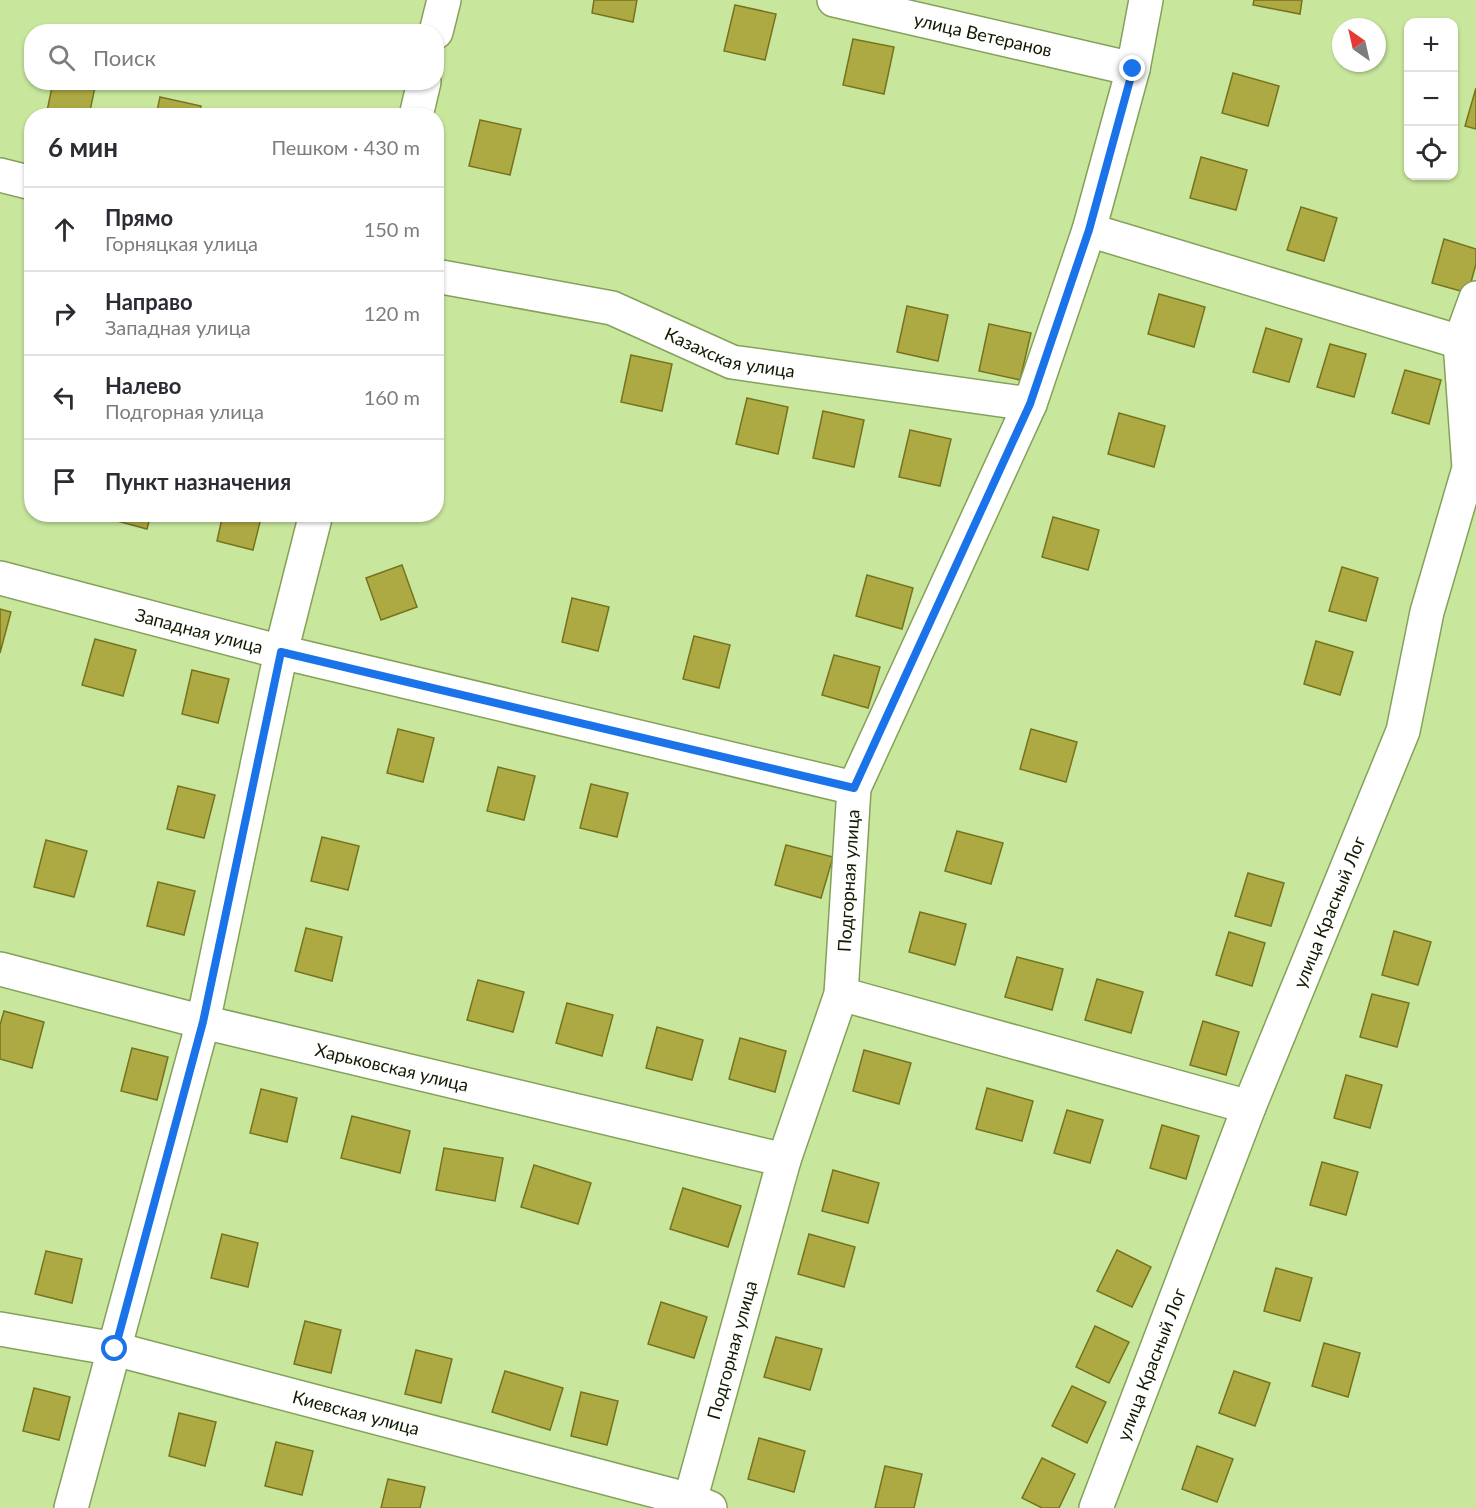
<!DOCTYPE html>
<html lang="ru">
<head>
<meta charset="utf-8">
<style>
	:root { --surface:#fff; --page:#f7f7f7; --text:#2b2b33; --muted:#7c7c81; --line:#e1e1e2 }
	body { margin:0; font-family:Lato,sans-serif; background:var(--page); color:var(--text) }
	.controls { position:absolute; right:18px; top:18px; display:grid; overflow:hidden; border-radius:12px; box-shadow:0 2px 4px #0004 }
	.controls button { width:54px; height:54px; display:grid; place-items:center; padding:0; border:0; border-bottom:2px solid var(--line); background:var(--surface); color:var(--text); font:30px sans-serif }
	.compass { position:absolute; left:1332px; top:18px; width:54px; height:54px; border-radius:50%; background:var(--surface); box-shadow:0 2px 4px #0004; rotate:326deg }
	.stop { position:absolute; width:18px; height:18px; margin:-14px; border:4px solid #1a73e8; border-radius:50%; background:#fff }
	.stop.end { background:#1a73e8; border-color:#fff; box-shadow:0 2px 6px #0008 }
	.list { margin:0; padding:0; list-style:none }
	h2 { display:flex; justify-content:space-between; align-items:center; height:78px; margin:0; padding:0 24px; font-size:26px }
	h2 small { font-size:20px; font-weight:400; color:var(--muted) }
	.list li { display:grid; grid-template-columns:39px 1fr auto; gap:18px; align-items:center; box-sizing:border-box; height:84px; padding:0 24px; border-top:2px solid var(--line) }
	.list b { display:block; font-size:22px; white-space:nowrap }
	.list p { margin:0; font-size:20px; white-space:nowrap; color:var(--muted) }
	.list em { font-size:20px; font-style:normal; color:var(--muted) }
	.icon { flex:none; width:33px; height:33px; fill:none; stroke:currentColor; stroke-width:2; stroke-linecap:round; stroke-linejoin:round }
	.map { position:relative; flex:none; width:1476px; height:1508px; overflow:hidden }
	.search { position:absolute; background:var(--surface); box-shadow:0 2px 4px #0004; left:24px; top:24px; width:420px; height:66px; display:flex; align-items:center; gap:15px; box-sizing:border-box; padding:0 21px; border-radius:24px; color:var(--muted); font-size:22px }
	.panel { position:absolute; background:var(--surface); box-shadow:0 2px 4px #0004; left:24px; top:108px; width:420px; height:414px; border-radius:24px }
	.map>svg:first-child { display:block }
</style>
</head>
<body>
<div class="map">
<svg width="1476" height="1508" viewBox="0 0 1476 1508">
	<rect width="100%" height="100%" fill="#c8e79d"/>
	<g fill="#aeaa43" stroke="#76731f" stroke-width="1.5">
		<polygon points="594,0 637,0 633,22 592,13"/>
		<polygon points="1254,0 1302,0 1300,14 1253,5"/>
		<polygon points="735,5 776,14 765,60 724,51"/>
		<polygon points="853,39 894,47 884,94 843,85"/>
		<polygon points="1233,73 1279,86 1268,126 1222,113"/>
		<polygon points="53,82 96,82 89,116 46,116"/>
		<polygon points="1476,88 1476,129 1465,126"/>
		<polygon points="160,97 201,106 199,116 156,116"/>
		<polygon points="480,120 521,129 510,175 469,166"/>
		<polygon points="1201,157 1247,170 1236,210 1190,198"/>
		<polygon points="1301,207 1337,218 1324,261 1287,250"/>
		<polygon points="1444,239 1476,249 1476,264 1468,293 1432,283"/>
		<polygon points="1159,294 1205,307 1194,347 1148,334"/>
		<polygon points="907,306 948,315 938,361 897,352"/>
		<polygon points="989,324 1031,333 1020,380 979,371"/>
		<polygon points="1266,328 1302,339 1289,382 1253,372"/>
		<polygon points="1330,344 1366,354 1354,397 1317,387"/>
		<polygon points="631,355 672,364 662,411 621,402"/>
		<polygon points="1405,370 1441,380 1429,424 1392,413"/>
		<polygon points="747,398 788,407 778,454 736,444"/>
		<polygon points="823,411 864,420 854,467 813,458"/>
		<polygon points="1119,413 1165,426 1154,467 1108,454"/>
		<polygon points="910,430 951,439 940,486 899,477"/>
		<polygon points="32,479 32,503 25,501"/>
		<polygon points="107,514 151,514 147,529 106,518"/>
		<polygon points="223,514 262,514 253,550 217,541"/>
		<polygon points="1053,517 1099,530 1088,570 1042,557"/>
		<polygon points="402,565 417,607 381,620 366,578"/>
		<polygon points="1342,567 1378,578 1366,621 1329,611"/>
		<polygon points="867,575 913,588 902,629 856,616"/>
		<polygon points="572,598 609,607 598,651 562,642"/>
		<polygon points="0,609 11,612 0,653"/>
		<polygon points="694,636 730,645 719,688 683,679"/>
		<polygon points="95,639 136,650 123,696 82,685"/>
		<polygon points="1316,641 1353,652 1340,695 1304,684"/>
		<polygon points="834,655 880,667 868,708 822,695"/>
		<polygon points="192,670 229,679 218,723 182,714"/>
		<polygon points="398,729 434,738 423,782 387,773"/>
		<polygon points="1031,729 1077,742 1066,782 1020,769"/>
		<polygon points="498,767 535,776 524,820 487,811"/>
		<polygon points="591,784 628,793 617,837 580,828"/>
		<polygon points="178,786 215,795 204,838 167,829"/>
		<polygon points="957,831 1003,843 991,884 945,871"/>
		<polygon points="322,837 359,846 348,890 311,881"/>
		<polygon points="46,840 87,851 74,897 34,887"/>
		<polygon points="786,845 833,857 821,898 775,885"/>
		<polygon points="1248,873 1284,883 1271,926 1235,916"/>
		<polygon points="158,882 195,891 184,935 147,926"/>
		<polygon points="920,912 966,924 955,965 909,952"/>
		<polygon points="306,928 342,937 332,981 295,971"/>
		<polygon points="1394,931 1431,942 1418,985 1382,975"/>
		<polygon points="1229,932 1265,943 1252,986 1216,975"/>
		<polygon points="1017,957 1063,969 1052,1010 1005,997"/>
		<polygon points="1097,979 1143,992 1131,1033 1085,1020"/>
		<polygon points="478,980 524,992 513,1032 467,1020"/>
		<polygon points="1372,994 1409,1003 1397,1047 1360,1037"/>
		<polygon points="567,1003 613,1015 602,1056 556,1043"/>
		<polygon points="4,1011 44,1022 32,1068 0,1059 0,1025"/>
		<polygon points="1203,1021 1239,1032 1226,1075 1190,1065"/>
		<polygon points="657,1027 703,1040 692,1080 646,1068"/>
		<polygon points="740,1038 786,1051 775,1092 729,1079"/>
		<polygon points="132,1048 168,1057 157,1100 121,1091"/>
		<polygon points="864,1050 911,1063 899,1104 853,1091"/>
		<polygon points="1346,1075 1382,1085 1370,1128 1334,1118"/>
		<polygon points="987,1088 1033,1101 1022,1141 976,1129"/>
		<polygon points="261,1089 297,1098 287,1142 250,1133"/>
		<polygon points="1067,1110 1103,1120 1090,1163 1054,1153"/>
		<polygon points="352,1116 410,1131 400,1173 341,1158"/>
		<polygon points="1162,1125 1199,1136 1186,1179 1150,1168"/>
		<polygon points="444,1148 503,1158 495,1201 436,1190"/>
		<polygon points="1322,1162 1358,1172 1346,1215 1310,1205"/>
		<polygon points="534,1165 591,1183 578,1224 521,1207"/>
		<polygon points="833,1170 879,1183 868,1223 822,1211"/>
		<polygon points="683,1188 741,1206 728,1247 670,1229"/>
		<polygon points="222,1234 258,1243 248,1287 211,1278"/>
		<polygon points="809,1234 855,1247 844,1287 798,1274"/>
		<polygon points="1117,1250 1151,1267 1132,1307 1097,1291"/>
		<polygon points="46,1251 82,1259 72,1303 35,1294"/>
		<polygon points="1276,1268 1312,1278 1300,1321 1264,1311"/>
		<polygon points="661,1302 707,1317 694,1358 648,1344"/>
		<polygon points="305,1321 341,1330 331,1373 294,1364"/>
		<polygon points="1095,1326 1129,1342 1109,1383 1076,1367"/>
		<polygon points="776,1337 822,1349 810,1390 764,1377"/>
		<polygon points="1324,1343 1360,1353 1348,1397 1312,1386"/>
		<polygon points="416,1350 452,1359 441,1403 405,1394"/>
		<polygon points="505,1371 563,1388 550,1430 492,1412"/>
		<polygon points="1234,1371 1270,1383 1255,1426 1219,1413"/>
		<polygon points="1072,1386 1106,1402 1087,1443 1052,1426"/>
		<polygon points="34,1388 70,1397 59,1440 23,1431"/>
		<polygon points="581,1392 618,1401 607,1445 571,1436"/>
		<polygon points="179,1413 216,1422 205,1466 169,1456"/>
		<polygon points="759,1438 805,1451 794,1492 748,1479"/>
		<polygon points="276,1442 313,1451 302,1495 265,1486"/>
		<polygon points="1197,1446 1233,1459 1217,1502 1182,1489"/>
		<polygon points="1042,1458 1075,1474 1059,1508 1042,1508 1022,1498"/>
		<polygon points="885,1466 922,1474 914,1508 875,1508"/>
		<polygon points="388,1479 425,1487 420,1508 381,1508"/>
	</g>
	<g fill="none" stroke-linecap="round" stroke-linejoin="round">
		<g stroke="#84a15a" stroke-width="36">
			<g id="minor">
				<path id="s1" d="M 834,0 L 1133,69"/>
				<polyline points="436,32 444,0"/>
				<polyline points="416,116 424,82"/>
				<polyline points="0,175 32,183"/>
				<polyline points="1089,230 1460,342 1476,351"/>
				<path id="s2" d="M 436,276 L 612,308 L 732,362 L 1030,404"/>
				<path id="s3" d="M 0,578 L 281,652 L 854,788"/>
				<path id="s4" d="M 0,969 L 203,1022 L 784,1160"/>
				<polyline points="841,994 1249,1107"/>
				<path id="s5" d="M 0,1329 L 115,1349 L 690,1500 L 710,1508"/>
				<polyline points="71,1508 203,1022 281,652 316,514"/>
				<path id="s6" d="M 688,1508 L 784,1160 L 841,994 L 854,788 L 1030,404 L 1089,230 L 1133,69 L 1146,0"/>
				<path id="s7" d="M 1096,1508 L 1249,1107 L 1403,731 L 1427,612 L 1469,468 L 1460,342 L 1476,298"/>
			</g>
		</g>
		<use href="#minor" stroke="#fff" stroke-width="33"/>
	</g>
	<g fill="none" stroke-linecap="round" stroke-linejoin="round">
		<polyline stroke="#1a73e8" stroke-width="8" points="115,1349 203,1022 281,652 854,788 1030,404 1089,230 1133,69"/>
	</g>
	<g text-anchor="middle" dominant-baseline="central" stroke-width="4.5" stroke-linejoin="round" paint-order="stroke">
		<g font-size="18" fill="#101b00" stroke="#d5f5aa">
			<text stroke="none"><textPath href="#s1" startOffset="153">улица Ветеранов</textPath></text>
			<text stroke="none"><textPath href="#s2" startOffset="306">Казахская улица</textPath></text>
			<text stroke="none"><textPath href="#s3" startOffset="206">Западная улица</textPath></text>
			<text stroke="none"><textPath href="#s6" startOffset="650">Подгорная улица</textPath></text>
			<text stroke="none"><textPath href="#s7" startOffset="640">улица Красный Лог</textPath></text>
			<text stroke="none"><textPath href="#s4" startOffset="404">Харьковская улица</textPath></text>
			<text stroke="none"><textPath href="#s6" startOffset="164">Подгорная улица</textPath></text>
			<text stroke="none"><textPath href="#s7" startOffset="154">улица Красный Лог</textPath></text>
			<text stroke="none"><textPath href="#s5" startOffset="366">Киевская улица</textPath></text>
		</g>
	</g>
</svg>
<div class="controls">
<button>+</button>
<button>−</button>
<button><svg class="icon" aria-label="locate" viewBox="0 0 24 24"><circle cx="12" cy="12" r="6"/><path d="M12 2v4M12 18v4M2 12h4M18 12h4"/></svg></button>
</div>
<svg class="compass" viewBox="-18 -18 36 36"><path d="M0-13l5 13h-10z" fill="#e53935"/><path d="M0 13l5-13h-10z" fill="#7c7c81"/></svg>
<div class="stop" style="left:115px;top:1349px"></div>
<div class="stop end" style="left:1133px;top:69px"></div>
<div class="search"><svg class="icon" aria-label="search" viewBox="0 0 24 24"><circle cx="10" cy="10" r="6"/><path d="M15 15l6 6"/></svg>Поиск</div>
<section class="panel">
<h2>6 мин<small>Пешком · 430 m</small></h2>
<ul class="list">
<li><svg class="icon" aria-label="ahead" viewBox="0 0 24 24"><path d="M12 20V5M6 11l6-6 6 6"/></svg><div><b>Прямо</b><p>Горняцкая улица</p></div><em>150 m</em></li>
<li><svg class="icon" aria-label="right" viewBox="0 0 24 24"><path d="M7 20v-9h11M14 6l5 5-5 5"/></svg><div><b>Направо</b><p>Западная улица</p></div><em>120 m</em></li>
<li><svg class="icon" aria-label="left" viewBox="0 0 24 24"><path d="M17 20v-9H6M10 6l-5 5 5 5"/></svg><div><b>Налево</b><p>Подгорная улица</p></div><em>160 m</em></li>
<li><svg class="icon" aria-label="arrive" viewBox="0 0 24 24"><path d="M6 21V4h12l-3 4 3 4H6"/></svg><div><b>Пункт назначения</b></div></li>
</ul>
</section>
</div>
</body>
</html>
